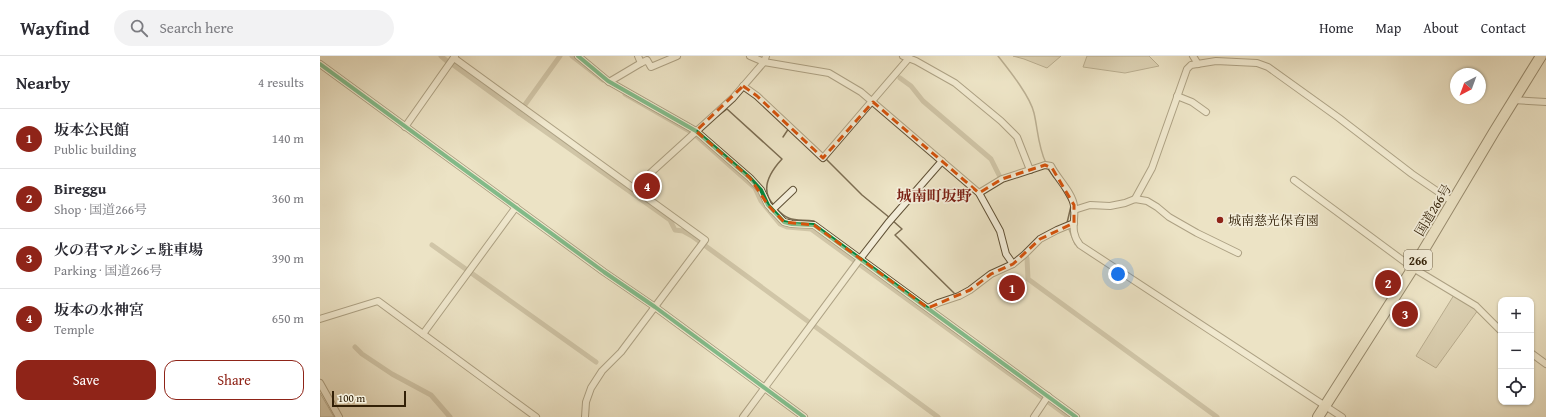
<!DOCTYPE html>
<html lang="en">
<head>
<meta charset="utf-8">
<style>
	:root { --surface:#fff; --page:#f2f2f3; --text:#2b2b33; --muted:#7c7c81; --line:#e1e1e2; --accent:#8f2418 }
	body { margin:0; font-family:"Gentium Book Plus","Noto Serif JP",serif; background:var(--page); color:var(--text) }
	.controls { position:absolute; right:12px; bottom:12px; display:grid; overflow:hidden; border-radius:8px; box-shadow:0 1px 3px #0004 }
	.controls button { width:36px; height:36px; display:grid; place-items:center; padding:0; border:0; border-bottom:1px solid var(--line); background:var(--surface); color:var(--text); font:20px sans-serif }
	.compass { position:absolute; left:1130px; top:12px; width:36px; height:36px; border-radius:50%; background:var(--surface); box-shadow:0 1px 3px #0004; rotate:221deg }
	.scale { position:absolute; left:12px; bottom:10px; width:74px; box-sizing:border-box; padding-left:4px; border:2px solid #322007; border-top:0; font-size:11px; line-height:14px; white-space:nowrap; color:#322007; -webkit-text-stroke:3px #f3edd9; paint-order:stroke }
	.you { position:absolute; left:798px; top:218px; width:14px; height:14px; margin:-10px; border:3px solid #fff; border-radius:50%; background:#1a73e8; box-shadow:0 0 0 6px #1a73e833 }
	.badge { display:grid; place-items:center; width:26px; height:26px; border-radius:50%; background:var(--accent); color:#fff; font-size:13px; font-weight:700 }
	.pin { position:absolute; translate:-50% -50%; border:2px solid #fff; box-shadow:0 1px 4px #0006 }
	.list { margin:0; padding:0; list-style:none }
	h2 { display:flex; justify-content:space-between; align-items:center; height:52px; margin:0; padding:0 16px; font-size:17px }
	h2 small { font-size:13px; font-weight:400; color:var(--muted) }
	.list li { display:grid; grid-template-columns:26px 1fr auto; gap:12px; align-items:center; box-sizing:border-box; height:60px; padding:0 16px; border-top:1px solid var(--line) }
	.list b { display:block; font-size:15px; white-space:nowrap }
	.list p { margin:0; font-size:13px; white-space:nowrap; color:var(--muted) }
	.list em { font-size:13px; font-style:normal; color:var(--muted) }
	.actions { display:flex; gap:8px; padding:12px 16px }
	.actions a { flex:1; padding:9px 0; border:1px solid var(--accent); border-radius:12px; text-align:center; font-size:14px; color:var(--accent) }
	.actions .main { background:var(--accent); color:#fff }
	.icon { flex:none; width:22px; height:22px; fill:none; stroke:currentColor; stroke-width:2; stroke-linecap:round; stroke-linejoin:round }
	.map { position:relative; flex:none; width:1226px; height:361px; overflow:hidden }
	header { display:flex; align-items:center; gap:24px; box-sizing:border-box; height:56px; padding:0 20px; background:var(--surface); border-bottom:1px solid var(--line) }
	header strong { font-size:19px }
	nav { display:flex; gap:22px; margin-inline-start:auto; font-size:14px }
	.search { width:280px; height:36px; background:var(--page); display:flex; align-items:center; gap:10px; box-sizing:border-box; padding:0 14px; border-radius:22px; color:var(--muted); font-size:15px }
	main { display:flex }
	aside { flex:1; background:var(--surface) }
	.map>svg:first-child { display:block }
</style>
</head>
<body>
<header>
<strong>Wayfind</strong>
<div class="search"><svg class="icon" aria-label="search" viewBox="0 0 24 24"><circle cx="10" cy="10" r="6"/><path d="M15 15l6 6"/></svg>Search here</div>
<nav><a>Home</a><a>Map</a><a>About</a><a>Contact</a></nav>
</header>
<main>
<aside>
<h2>Nearby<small>4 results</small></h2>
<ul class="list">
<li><span class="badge">1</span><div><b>坂本公民館</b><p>Public building</p></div><em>140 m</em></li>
<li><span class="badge">2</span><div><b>Bireggu</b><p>Shop · 国道266号</p></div><em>360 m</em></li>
<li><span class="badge">3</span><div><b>火の君マルシェ駐車場</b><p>Parking · 国道266号</p></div><em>390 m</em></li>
<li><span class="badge">4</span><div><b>坂本の水神宮</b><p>Temple</p></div><em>650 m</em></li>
</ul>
<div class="actions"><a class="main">Save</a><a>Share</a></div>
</aside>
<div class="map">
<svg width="1226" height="361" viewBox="0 0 1226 361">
	<rect width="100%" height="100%" fill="#ece3c5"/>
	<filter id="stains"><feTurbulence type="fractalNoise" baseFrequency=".005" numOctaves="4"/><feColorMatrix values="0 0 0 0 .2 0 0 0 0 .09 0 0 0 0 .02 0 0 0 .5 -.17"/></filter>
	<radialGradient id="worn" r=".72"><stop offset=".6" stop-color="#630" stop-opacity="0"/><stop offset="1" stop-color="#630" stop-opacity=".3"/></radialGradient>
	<g fill="#ccc2a5" stroke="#7f7156">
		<polygon points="693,0 741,0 727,12 704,3"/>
		<polygon points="767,0 829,0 839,10 805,17 763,11"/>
		<polygon points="1134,239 1158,254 1116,312 1096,300"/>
		<polygon points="0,337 14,361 0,361"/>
	</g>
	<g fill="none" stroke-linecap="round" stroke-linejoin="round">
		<g stroke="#7c6d52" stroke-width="1.5">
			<path d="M 678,0 C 689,14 710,40 714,57 C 718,74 718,91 726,107"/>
			<path d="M 395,62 L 407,53 L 462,103 C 450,116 439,134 454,149"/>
			<polyline points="471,69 481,78"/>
			<polyline points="463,81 469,72"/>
			<polyline points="506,103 542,139 570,162"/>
			<polyline points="727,111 734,121"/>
			<polyline points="742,132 750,146"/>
			<path d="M 456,152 C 469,167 475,163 494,165"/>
			<polyline points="572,164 582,173 575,179 634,237"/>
			<polyline points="747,167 751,150"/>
			<polyline points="748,171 755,188 758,190"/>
		</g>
		<g stroke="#ada184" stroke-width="5">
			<polyline points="121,0 128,6"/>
			<polyline points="252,0 283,24"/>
			<polyline points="132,8 199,57 240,0"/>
			<polyline points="580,22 591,30 603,45 671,103 680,121"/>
			<polyline points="305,38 373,77 435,132 441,145 460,168 467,171 491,173 749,361"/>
			<polyline points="199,57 350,164 355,174 363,175 372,180 618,361"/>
			<polyline points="112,189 276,306"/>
			<polyline points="707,202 708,223 897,361"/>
			<polyline points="35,291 42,298 72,318 111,339 130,361"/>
		</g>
		<g stroke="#605136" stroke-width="8">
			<g id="minor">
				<polyline points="258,0 288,25 376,75 430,122 441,134 448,149 464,166 472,168 494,169 756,361"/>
				<polyline points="318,0 321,7 327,4 331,11 357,0"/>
				<polyline points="430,0 444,6 509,17 541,36 659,137 680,175 686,198 693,208"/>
				<path d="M 583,0 L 596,5 L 635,27 L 681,65 L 697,81 L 710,114 L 725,109 L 731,110 C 736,121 753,137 754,150 C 756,164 749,175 760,189 L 1022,361"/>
				<polyline points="873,0 878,8"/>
				<polyline points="134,2 385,184 301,296 282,315 271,332 266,346 265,361"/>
				<polyline points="0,8 284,216 335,251 484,361"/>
				<polyline points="289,26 321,7"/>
				<polyline points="423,30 437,40 503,102 589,2"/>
				<polyline points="857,40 872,46 886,56"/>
				<polyline points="1193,44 1226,46"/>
				<polyline points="85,71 135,0"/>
				<polyline points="974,124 1093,212 1156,250 1181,275"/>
				<polyline points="314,132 413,42 444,6 446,0"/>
				<polyline points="659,137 682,123 710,114"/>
				<polyline points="815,143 832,112 867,13 871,9 896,5 937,7 948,11 1019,62 1092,118 1133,146"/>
				<polyline points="452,154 473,134"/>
				<polyline points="754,154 770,149 790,150 805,147 815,143 827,145 837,151 849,161 877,177 918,197"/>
				<polyline points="608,252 618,247 639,240 650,234 671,218 693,208 704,199 720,183 737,174 754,167"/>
				<polyline points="0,263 58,245 216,361"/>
				<polyline points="103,278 196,151"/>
				<polyline points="1211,297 1226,308"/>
				<polyline points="0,327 19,361"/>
				<polyline points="423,361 540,203 568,167 622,105"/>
				<polyline points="714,361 728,340"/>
			</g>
		</g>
		<g stroke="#322007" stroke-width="12">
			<polyline id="highway" points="998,361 1093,212 1174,76 1221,0"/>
		</g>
		<use href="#minor" stroke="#f3edd9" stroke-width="6"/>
		<use href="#highway" stroke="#ece3c5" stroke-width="10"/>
		<g stroke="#f3edd9" stroke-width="6">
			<g id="cycleway">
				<polyline points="258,0 288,25 376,75 430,122 441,134 448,149 464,166 472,168 494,169 756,361"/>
				<polyline points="0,8 284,216 335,251 484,361"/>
			</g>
		</g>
		<use href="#cycleway" stroke="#00873e" stroke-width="4"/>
	</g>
	<path d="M0 0H1226V361H0ZM 423,30 L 437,40 L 503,102 L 553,46 L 659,137 L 682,123 L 725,109 L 732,112 L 754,149 L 754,167 L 720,183 L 693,208 L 671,218 L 650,234 L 608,252 L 494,169 L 464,166 L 448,149 L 430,122 L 376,75 Z" fill="#ece3c5" fill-opacity=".55" fill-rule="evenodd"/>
	<path fill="none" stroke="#d6530c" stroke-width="3" stroke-dasharray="8 5" stroke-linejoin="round" d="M 423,30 L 437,40 L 503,102 L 553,46 L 659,137 L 682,123 L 725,109 L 732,112 L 754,149 L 754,167 L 720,183 L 693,208 L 671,218 L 650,234 L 608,252 L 494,169 L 464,166 L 448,149 L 430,122 L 376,75 Z"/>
	<circle fill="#8f2418" stroke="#f3edd9" stroke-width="1.5" cx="900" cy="164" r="4"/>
	<g text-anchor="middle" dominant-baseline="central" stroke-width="3.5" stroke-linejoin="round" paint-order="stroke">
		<rect fill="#f3edd9" stroke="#6c5e46" stroke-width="1" x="1084" y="194" width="28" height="20" rx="3"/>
		<g font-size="12" font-weight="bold" fill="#322007">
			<text x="1098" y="204">266</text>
		</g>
		<g font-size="13" fill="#322007" stroke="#f3edd9">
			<text transform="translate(1113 154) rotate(-59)">国道266号</text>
		</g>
		<g font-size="13" fill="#322007" stroke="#f3edd9" text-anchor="start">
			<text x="908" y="164">城南慈光保育園</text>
		</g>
		<g font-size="15" font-weight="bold" fill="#7a1f14" stroke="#f3edd9">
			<text x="614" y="139">城南町坂野</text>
		</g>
	</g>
	<rect width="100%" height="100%" filter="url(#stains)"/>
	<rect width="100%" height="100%" fill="url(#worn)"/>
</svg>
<div class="controls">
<button>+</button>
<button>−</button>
<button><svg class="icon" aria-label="locate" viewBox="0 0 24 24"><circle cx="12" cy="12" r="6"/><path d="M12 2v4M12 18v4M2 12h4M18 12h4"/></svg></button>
</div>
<svg class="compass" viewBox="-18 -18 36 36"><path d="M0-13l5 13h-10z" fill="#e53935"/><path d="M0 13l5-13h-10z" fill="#7c7c81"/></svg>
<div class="scale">100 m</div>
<div class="you"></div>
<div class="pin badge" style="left:692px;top:232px">1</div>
<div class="pin badge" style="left:1068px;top:227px">2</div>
<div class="pin badge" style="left:1085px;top:258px">3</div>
<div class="pin badge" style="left:327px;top:130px">4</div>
</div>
</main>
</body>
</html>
